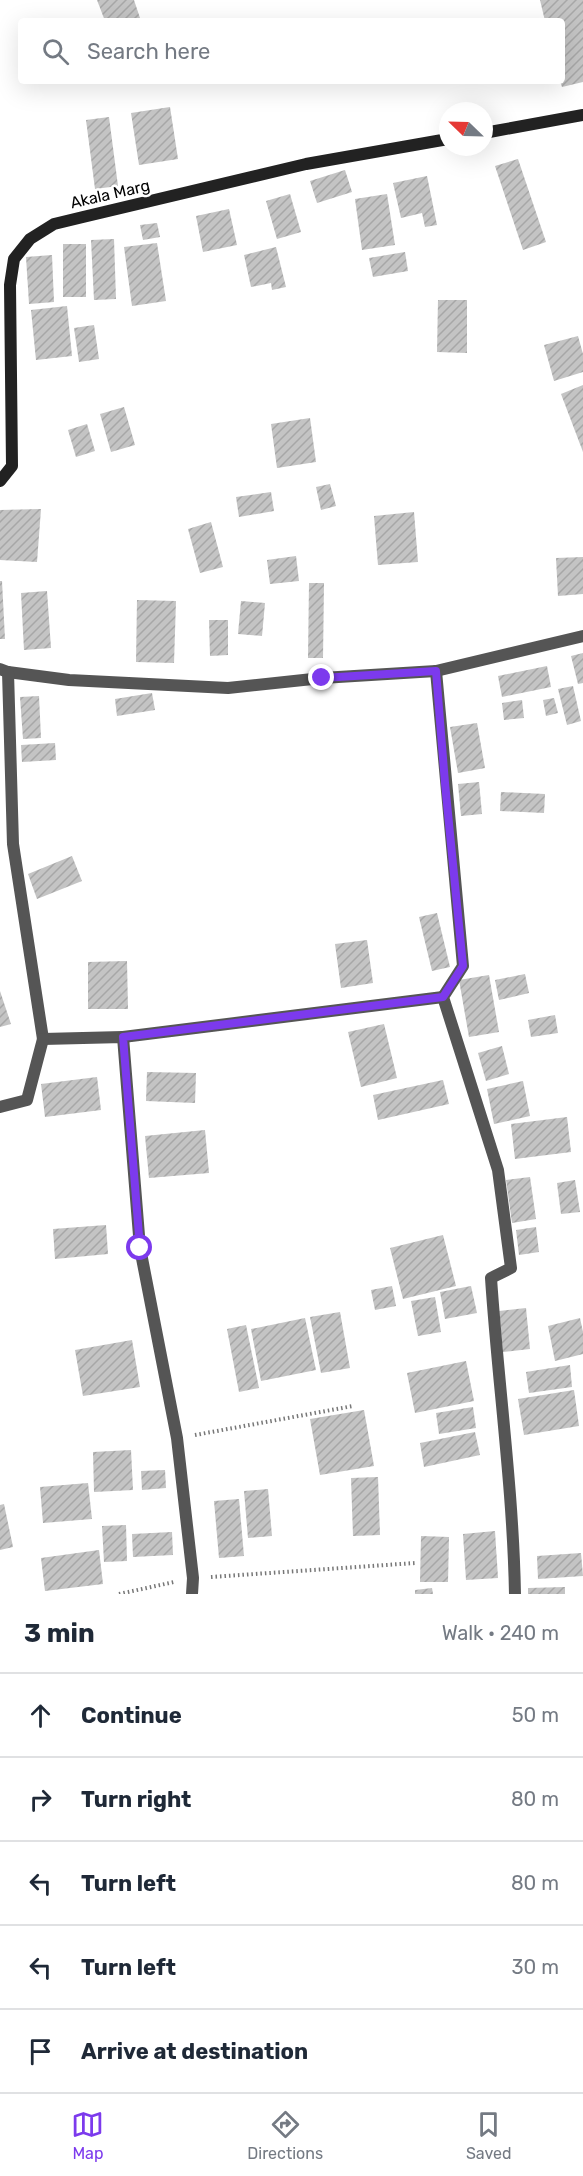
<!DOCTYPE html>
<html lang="en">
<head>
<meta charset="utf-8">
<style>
	:root { --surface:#fff; --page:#f2f2f3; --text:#1f2937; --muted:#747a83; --line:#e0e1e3; --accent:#7c3aed }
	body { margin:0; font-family:Rubik,sans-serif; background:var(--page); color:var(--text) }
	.compass { position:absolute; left:439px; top:102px; width:54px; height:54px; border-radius:50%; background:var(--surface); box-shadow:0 6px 24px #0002; rotate:293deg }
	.stop { position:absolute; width:18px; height:18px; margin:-14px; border:4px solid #7c3aed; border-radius:50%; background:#fff }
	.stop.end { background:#7c3aed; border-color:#fff; box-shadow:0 2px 6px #0008 }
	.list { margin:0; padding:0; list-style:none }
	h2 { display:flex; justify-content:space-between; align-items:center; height:78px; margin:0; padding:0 24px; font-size:26px }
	h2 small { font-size:20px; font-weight:400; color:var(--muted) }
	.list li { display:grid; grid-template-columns:39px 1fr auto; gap:18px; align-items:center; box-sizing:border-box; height:84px; padding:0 24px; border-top:2px solid var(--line) }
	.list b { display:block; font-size:22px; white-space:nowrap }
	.list em { font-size:20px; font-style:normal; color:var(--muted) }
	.icon { flex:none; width:33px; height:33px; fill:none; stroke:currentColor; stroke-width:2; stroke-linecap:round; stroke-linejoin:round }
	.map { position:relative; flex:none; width:583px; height:1594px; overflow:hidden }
	.search { position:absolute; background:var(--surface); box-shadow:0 6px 24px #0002; left:18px; right:18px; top:18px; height:66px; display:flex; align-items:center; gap:15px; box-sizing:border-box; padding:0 21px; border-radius:6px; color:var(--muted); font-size:22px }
	.sheet { height:498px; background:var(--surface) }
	nav { display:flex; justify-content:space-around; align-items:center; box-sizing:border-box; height:84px; border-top:2px solid var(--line); background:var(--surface); font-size:16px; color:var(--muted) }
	nav a { display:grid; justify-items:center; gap:3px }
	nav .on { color:var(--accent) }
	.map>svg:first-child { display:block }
</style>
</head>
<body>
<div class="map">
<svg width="583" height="1594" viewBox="0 0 583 1594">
	<defs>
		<pattern id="building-hatch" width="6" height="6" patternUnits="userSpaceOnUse" patternTransform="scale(1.5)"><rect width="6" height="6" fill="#c4c4c4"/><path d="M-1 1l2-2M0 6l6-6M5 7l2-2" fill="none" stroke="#a7a7a7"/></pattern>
	</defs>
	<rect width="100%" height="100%" fill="#fff"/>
	<g fill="url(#building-hatch)">
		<polygon points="97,0 134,0 141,21 105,21"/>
		<polygon points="540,0 583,0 583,82 562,87 560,81 562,81 562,21 545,21"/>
		<polygon points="170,107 178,159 139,165 131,113"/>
		<polygon points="109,117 118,186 95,189 86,120"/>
		<polygon points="518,159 546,242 523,250 495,166"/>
		<polygon points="345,170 352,192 317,203 310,181"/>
		<polygon points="427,176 437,225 425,227 422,213 401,218 393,183"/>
		<polygon points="290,194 301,232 277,239 266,201"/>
		<polygon points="387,194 395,245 362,250 355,199"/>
		<polygon points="229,209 237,245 203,252 196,216"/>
		<polygon points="157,223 160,237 143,240 140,225"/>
		<polygon points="114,239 116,299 94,300 91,240"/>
		<polygon points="157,243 166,301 132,306 124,247"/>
		<rect x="63" y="244" width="23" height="53"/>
		<polygon points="276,247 286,287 272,290 271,283 251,287 244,255"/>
		<polygon points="405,252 408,271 373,277 369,258"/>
		<polygon points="52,255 54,302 29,304 26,257"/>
		<polygon points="438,300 467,300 467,353 437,352"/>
		<polygon points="67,306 72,356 36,360 31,310"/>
		<polygon points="94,325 99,359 79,362 74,328"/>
		<polygon points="578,336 583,354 583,372 554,381 544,345"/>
		<polygon points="583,385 583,452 561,394"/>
		<polygon points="124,407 135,445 111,452 100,414"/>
		<polygon points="310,418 316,462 277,468 271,424"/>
		<polygon points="87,424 95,451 76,457 68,430"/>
		<polygon points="330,484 336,506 321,510 316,487"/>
		<polygon points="271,492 274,511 239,517 236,497"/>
		<polygon points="41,509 37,562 0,560 0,510"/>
		<polygon points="414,512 418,562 378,565 374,516"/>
		<polygon points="211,522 223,567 200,573 188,529"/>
		<polygon points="296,556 299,581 270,584 267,560"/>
		<polygon points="583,557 583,594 558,596 556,558"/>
		<polygon points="0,581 2,581 5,639 0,639"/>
		<polygon points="309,583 324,583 323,658 308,658"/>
		<polygon points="47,591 51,648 24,650 21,593"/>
		<polygon points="137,600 176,601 174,663 136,662"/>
		<polygon points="241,601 265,603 262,636 238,634"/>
		<polygon points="209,620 228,620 228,655 210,656"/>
		<polygon points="583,653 583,683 578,684 571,656"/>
		<polygon points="547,666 551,687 502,697 498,676"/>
		<polygon points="573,686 581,721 567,725 558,689"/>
		<polygon points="152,693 155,710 117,716 115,699"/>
		<polygon points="39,696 41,738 23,739 20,697"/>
		<polygon points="554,698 558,713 546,716 543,700"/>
		<polygon points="522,700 524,718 504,720 502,703"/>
		<polygon points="477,723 485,768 458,773 450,727"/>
		<polygon points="55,743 56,760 22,762 21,745"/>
		<polygon points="479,782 482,814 461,816 458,784"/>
		<polygon points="501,792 545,794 544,813 500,811"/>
		<polygon points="72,856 82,881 37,899 28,874"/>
		<polygon points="437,913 450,967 432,971 419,917"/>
		<polygon points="367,940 373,983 341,988 335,944"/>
		<polygon points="127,961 128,1009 88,1009 88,962"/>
		<polygon points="525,974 529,993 499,1000 495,980"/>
		<polygon points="489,975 499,1032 469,1037 459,980"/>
		<polygon points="0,991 11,1024 0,1027"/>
		<polygon points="555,1015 558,1033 531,1037 528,1020"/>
		<polygon points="384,1024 397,1078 361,1087 348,1032"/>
		<polygon points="502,1046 509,1074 486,1081 478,1053"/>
		<polygon points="147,1072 196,1073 195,1103 146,1101"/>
		<polygon points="97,1077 101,1110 45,1117 41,1084"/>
		<polygon points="443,1080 449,1104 378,1120 373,1095"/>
		<polygon points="523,1081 530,1116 494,1124 487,1089"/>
		<polygon points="567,1117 571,1152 515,1159 511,1124"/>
		<polygon points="205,1130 209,1173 149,1178 145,1136"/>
		<polygon points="530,1177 536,1219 512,1223 506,1180"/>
		<polygon points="575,1180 580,1212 561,1214 557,1183"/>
		<polygon points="106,1225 108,1254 55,1259 53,1229"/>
		<polygon points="536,1227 539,1252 519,1255 516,1230"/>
		<polygon points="443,1235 456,1286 403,1299 390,1248"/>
		<polygon points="392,1286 396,1306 375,1310 371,1290"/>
		<polygon points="471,1286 477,1313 445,1319 440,1292"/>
		<polygon points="435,1297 441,1332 418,1336 411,1301"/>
		<polygon points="526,1308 530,1349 503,1352 499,1311"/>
		<polygon points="340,1312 350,1368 321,1373 310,1317"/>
		<polygon points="305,1318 316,1370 261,1381 251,1329"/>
		<polygon points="580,1318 583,1332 583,1354 555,1361 548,1326"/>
		<polygon points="246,1325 259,1388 239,1392 227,1329"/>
		<polygon points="132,1340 140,1387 83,1396 75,1350"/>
		<polygon points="466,1361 474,1401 415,1413 407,1373"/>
		<polygon points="570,1365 572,1387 529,1393 526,1372"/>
		<polygon points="574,1390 579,1426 524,1435 518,1399"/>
		<polygon points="473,1407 476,1428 439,1434 436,1413"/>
		<polygon points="364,1410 374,1466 320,1475 310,1419"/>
		<polygon points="475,1432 480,1455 424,1467 420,1443"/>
		<polygon points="131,1450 133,1490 94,1492 93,1452"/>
		<polygon points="165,1470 166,1488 142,1490 141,1471"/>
		<polygon points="378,1477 380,1535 353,1536 351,1478"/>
		<polygon points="88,1483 92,1519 43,1523 40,1487"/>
		<polygon points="268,1489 272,1536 248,1538 244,1491"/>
		<polygon points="239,1499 244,1556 219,1558 214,1501"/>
		<polygon points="4,1504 13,1547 0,1550 0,1505"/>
		<polygon points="126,1525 127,1561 104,1562 102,1526"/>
		<polygon points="495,1531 498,1578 466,1580 463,1534"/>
		<polygon points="172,1532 173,1555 133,1557 132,1534"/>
		<polygon points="421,1536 449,1537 448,1582 420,1582"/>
		<polygon points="99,1550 103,1584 45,1591 41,1558"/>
		<polygon points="581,1553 583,1576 538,1579 537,1556"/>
		<polygon points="565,1587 565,1594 528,1594 528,1588"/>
		<polygon points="432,1588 433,1594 415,1594 415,1590"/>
	</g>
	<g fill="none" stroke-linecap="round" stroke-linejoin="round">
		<g stroke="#777" stroke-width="4" stroke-dasharray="1.5 3" stroke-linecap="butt">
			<polyline points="195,1435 353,1406"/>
			<polyline points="211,1577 415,1563"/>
			<polyline points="119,1594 174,1582"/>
		</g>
		<g stroke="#555" stroke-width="12">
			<polyline points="0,669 8,672 69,680 228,688 322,678 436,671 583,636"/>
			<path d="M 436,671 L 463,966 L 443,997 L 498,1170 L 511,1268 L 491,1278 C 498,1383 513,1488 515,1594"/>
			<polyline points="8,672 13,844 43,1039 123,1037 140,1248 177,1438 193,1578 192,1594"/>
			<polyline points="123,1037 443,997"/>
			<polyline points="0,1107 27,1100 43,1039"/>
		</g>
		<g stroke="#222" stroke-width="12">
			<polyline points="484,133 583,115"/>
			<polyline points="0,481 12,466 10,285 14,259 30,239 54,224 83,217 306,164 448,139"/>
		</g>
	</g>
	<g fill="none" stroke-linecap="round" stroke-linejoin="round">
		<polyline stroke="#7c3aed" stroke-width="8" points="140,1248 123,1037 443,997 463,966 445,783 436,671 322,678"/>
	</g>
	<g text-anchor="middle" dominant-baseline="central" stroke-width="5" stroke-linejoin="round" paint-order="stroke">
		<g font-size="16" fill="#000" stroke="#fff">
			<text transform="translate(110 194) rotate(-13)">Akala Marg</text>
		</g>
	</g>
</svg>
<svg class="compass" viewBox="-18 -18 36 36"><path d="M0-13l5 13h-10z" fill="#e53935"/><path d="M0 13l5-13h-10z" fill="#747a83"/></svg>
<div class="stop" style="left:140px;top:1248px"></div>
<div class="stop end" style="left:322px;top:678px"></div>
<div class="search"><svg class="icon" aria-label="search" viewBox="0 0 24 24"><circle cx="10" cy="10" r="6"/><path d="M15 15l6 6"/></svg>Search here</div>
</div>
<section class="sheet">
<h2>3 min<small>Walk · 240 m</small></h2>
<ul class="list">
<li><svg class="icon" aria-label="ahead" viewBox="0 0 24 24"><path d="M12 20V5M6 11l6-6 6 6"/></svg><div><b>Continue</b></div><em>50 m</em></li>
<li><svg class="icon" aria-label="right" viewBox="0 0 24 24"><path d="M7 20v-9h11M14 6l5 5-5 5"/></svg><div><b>Turn right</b></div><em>80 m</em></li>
<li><svg class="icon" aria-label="left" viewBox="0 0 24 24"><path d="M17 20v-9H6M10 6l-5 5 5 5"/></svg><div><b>Turn left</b></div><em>80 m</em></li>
<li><svg class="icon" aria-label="left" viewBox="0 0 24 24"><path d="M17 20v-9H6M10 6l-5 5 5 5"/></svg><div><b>Turn left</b></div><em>30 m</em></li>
<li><svg class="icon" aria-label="arrive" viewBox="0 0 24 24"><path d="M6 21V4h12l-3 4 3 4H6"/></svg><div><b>Arrive at destination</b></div></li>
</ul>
</section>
<nav>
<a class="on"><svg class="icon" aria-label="map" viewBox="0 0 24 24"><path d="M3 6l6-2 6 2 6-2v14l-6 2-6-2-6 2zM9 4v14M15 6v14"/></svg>Map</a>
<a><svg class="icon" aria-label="directions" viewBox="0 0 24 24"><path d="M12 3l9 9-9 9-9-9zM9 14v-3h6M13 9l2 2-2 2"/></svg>Directions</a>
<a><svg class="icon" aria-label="saved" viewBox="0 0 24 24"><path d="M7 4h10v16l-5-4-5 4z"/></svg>Saved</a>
</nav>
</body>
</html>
